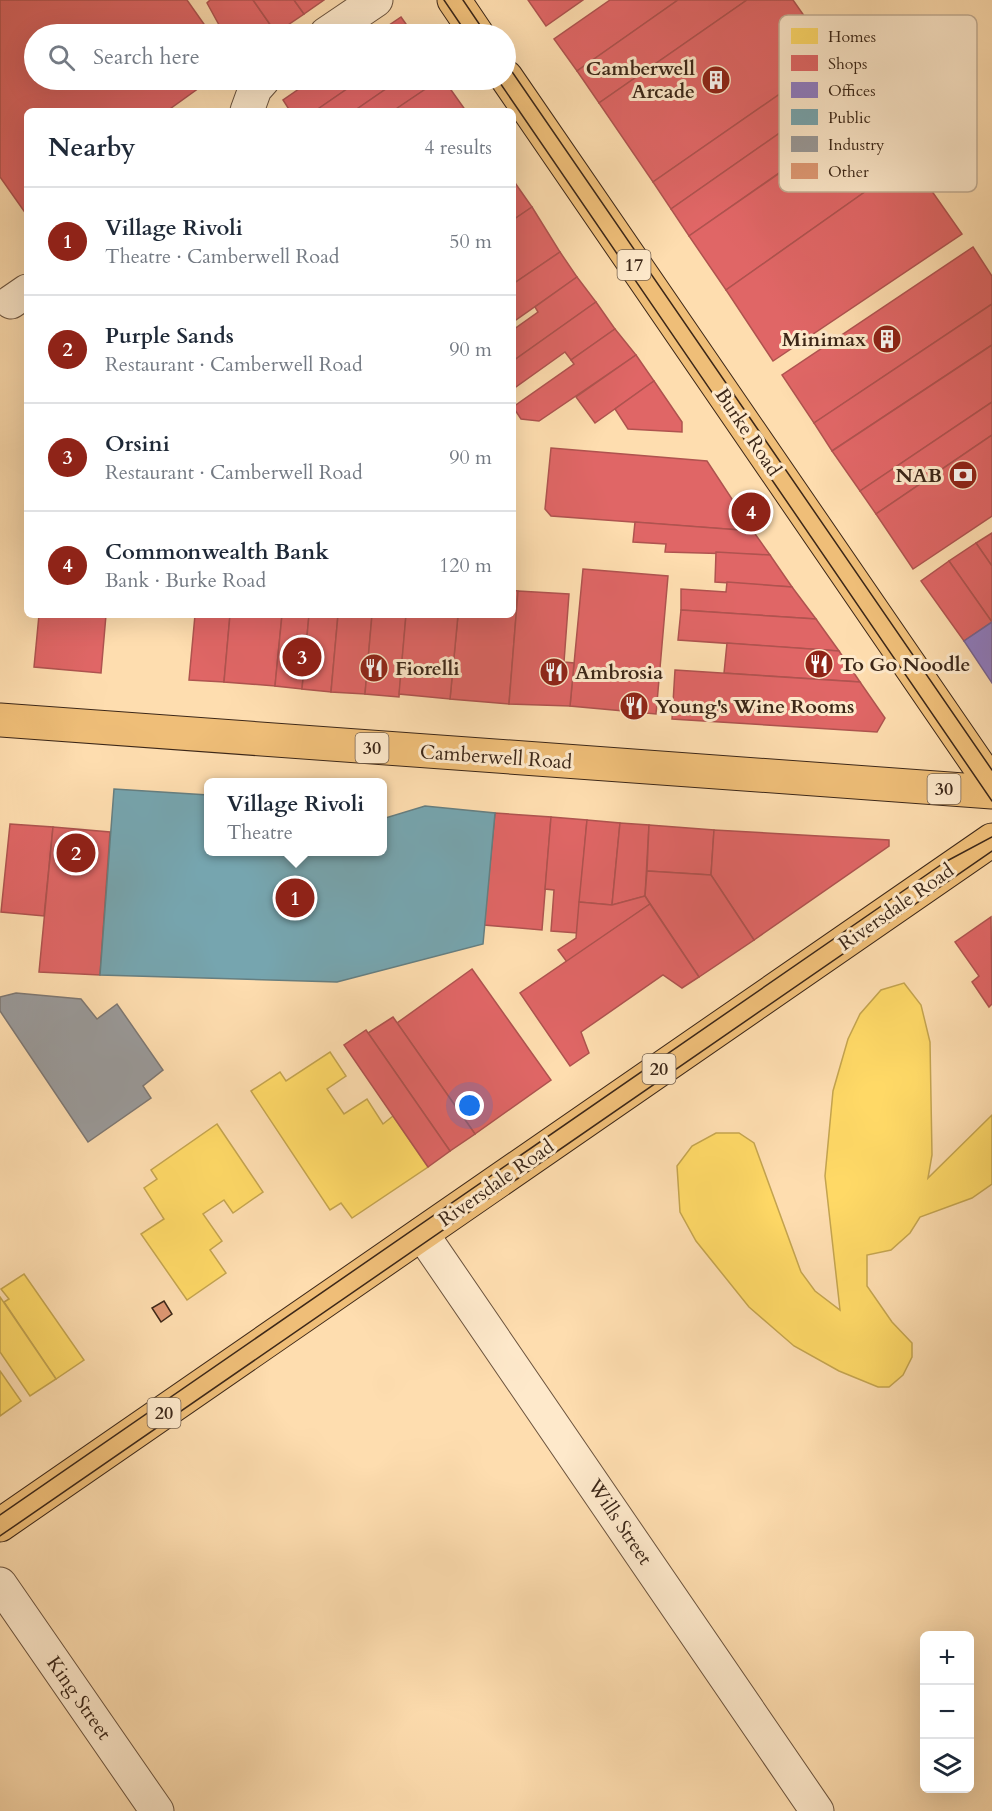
<!DOCTYPE html>
<html lang="en">
<head>
<meta charset="utf-8">
<style>
	:root { --surface:#fff; --page:#f2f2f3; --text:#1f2937; --muted:#747a83; --line:#e0e1e3; --accent:#8f2418 }
	body { margin:0; font-family:Cardo,serif; background:var(--page); color:var(--text) }
	.controls { position:absolute; right:18px; bottom:18px; display:grid; overflow:hidden; border-radius:9px; box-shadow:0 6px 24px #0002 }
	.controls button { width:54px; height:54px; display:grid; place-items:center; padding:0; border:0; border-bottom:2px solid var(--line); background:var(--surface); color:var(--text); font:30px sans-serif }
	.you { position:absolute; left:470px; top:1106px; width:21px; height:21px; margin:-15px; border:4px solid #fff; border-radius:50%; background:#1a73e8; box-shadow:0 0 0 9px #1a73e833 }
	.badge { display:grid; place-items:center; width:39px; height:39px; border-radius:50%; background:var(--accent); color:#fff; font-size:20px; font-weight:700 }
	.pin { position:absolute; translate:-50% -50%; border:3px solid #fff; box-shadow:0 2px 6px #0006 }
	.popup { position:absolute; left:204px; top:778px; width:183px; height:78px; box-sizing:border-box; display:grid; place-content:center; border-radius:9px; background:var(--surface); filter:drop-shadow(0 2px 4px #0005); font-size:20px; white-space:nowrap; color:var(--muted) }
	.popup b { font-size:22px; color:var(--text) }
	.popup::after { content:''; position:absolute; left:50%; top:100%; margin-left:-12px; border:12px solid transparent; border-top-color:var(--surface) }
	.list { margin:0; padding:0; list-style:none }
	h2 { display:flex; justify-content:space-between; align-items:center; height:78px; margin:0; padding:0 24px; font-size:26px }
	h2 small { font-size:20px; font-weight:400; color:var(--muted) }
	.list li { display:grid; grid-template-columns:39px 1fr auto; gap:18px; align-items:center; box-sizing:border-box; height:108px; padding:0 24px; border-top:2px solid var(--line) }
	.list b { display:block; font-size:22px; white-space:nowrap }
	.list p { margin:0; font-size:20px; white-space:nowrap; color:var(--muted) }
	.list em { font-size:20px; font-style:normal; color:var(--muted) }
	.icon { flex:none; width:33px; height:33px; fill:none; stroke:currentColor; stroke-width:2; stroke-linecap:round; stroke-linejoin:round }
	.map { position:relative; flex:none; width:992px; height:1811px; overflow:hidden }
	.search { position:absolute; background:var(--surface); box-shadow:0 6px 24px #0002; left:24px; top:24px; width:492px; height:66px; display:flex; align-items:center; gap:15px; box-sizing:border-box; padding:0 21px; border-radius:33px; color:var(--muted); font-size:22px }
	.panel { position:absolute; background:var(--surface); box-shadow:0 6px 24px #0002; left:24px; top:108px; width:492px; height:510px; border-radius:9px }
	.map>svg:first-child { display:block }
</style>
</head>
<body>
<div class="map">
<svg width="992" height="1811" viewBox="0 0 992 1811">
	<rect width="100%" height="100%" fill="#feddaf"/>
	<filter id="stains"><feTurbulence type="fractalNoise" baseFrequency=".00333" numOctaves="4"/><feColorMatrix values="0 0 0 0 .2 0 0 0 0 .09 0 0 0 0 .02 0 0 0 .5 -.17"/></filter>
	<radialGradient id="worn" r=".72"><stop offset=".6" stop-color="#630" stop-opacity="0"/><stop offset="1" stop-color="#630" stop-opacity=".3"/></radialGradient>
	<g fill="#ffd966" stroke="#c4a44f" stroke-width="1.5">
		<polygon points="904,983 921,1005 930,1042 932,1155 928,1178 992,1115 992,1184 972,1198 920,1217 910,1233 891,1250 867,1255 867,1286 892,1322 912,1343 912,1357 903,1375 889,1387 878,1387 839,1371 794,1346 749,1307 696,1241 680,1212 677,1166 692,1146 716,1133 739,1133 754,1143 801,1272 815,1291 840,1310 825,1176 833,1091 848,1039 860,1014 881,990"/>
		<polygon points="330,1052 346,1076 327,1089 344,1114 367,1099 383,1124 393,1116 428,1167 352,1218 341,1203 330,1210 251,1091 280,1072 286,1081"/>
		<polygon points="217,1124 263,1192 233,1213 224,1200 203,1214 222,1241 210,1250 226,1273 187,1300 141,1234 164,1219 144,1188 157,1179 151,1170"/>
		<polygon points="24,1274 84,1360 56,1379 4,1302 9,1299 1,1289"/>
		<polygon points="0,1297 56,1379 30,1396 0,1352"/>
		<polygon points="0,1371 21,1401 0,1416"/>
	</g>
	<g fill="#e06666" stroke="#af534f" stroke-width="1.5">
		<polygon points="0,0 187,0 211,34 34,34 34,80 210,80 167,111 27,111 26,214 0,177"/>
		<polygon points="210,0 253,0 276,33 224,34 207,3"/>
		<polygon points="253,0 294,0 304,14 276,33"/>
		<polygon points="294,0 324,0 304,14"/>
		<polygon points="528,0 583,0 546,26"/>
		<polygon points="610,0 678,0 577,71 554,39"/>
		<polygon points="678,0 747,0 599,103 577,71"/>
		<polygon points="747,0 793,0 833,57 653,182 599,103"/>
		<polygon points="401,17 413,34 376,34"/>
		<polygon points="833,57 851,83 671,209 653,182"/>
		<polygon points="312,80 360,80 315,111 290,111 283,100"/>
		<polygon points="360,80 399,80 354,111 315,111"/>
		<polygon points="399,80 439,80 393,111 354,111"/>
		<polygon points="439,80 444,80 466,111 393,111"/>
		<polygon points="851,83 869,110 689,236 671,209"/>
		<polygon points="873,108 910,160 726,290 689,236"/>
		<polygon points="910,160 962,234 773,361 726,290"/>
		<polygon points="513,180 532,207 513,220"/>
		<polygon points="532,207 560,252 513,284 513,220"/>
		<polygon points="973,247 992,276 992,304 814,423 782,375"/>
		<polygon points="560,252 577,277 513,322 513,284"/>
		<polygon points="577,277 596,302 513,361 513,330 538,312 535,307"/>
		<polygon points="596,302 615,329 571,360 565,352 513,389 513,361"/>
		<polygon points="992,304 992,345 832,451 814,423"/>
		<polygon points="615,329 636,355 539,421 521,419 513,407 574,364 571,360"/>
		<polygon points="992,345 992,402 860,491 832,451"/>
		<polygon points="636,355 654,381 595,423 576,397"/>
		<polygon points="654,381 682,422 682,432 628,429 615,409"/>
		<polygon points="992,402 992,435 876,514 860,491"/>
		<polygon points="992,435 992,516 913,569 876,514"/>
		<polygon points="551,448 707,461 753,531 551,516 545,509"/>
		<polygon points="635,522 753,531 770,555 665,552 666,544 633,542"/>
		<polygon points="992,533 992,566 976,543"/>
		<polygon points="976,543 992,566 992,622 949,561"/>
		<polygon points="716,552 770,555 792,587 715,582"/>
		<polygon points="949,561 992,622 964,641 921,581"/>
		<polygon points="583,569 668,576 656,714 570,706"/>
		<polygon points="727,582 792,587 816,619 681,610 681,589 726,592"/>
		<polygon points="513,590 518,591 509,704 450,699 458,615 513,615"/>
		<polygon points="518,591 569,594 564,662 574,663 570,706 509,704"/>
		<polygon points="681,610 816,619 839,651 678,640"/>
		<polygon points="39,615 106,615 101,673 34,667"/>
		<polygon points="195,615 230,615 224,682 189,680"/>
		<polygon points="230,615 282,615 275,686 224,682"/>
		<polygon points="282,615 309,615 302,689 275,686"/>
		<polygon points="309,615 338,615 331,692 302,689"/>
		<polygon points="338,615 372,615 365,694 331,692"/>
		<polygon points="372,615 406,615 399,697 365,694"/>
		<polygon points="406,615 458,615 450,699 399,694"/>
		<polygon points="727,643 839,651 860,682 724,673"/>
		<polygon points="675,670 860,682 885,718 877,732 672,719"/>
		<polygon points="495,813 551,817 542,930 484,925"/>
		<polygon points="551,817 587,820 577,933 551,931 554,890 545,889"/>
		<polygon points="587,820 620,823 612,905 579,902"/>
		<polygon points="620,823 649,825 645,896 612,905"/>
		<polygon points="10,824 53,827 44,916 1,912"/>
		<polygon points="649,825 714,830 711,875 647,871"/>
		<polygon points="53,827 110,832 100,975 39,972"/>
		<polygon points="714,830 889,840 889,846 754,940 711,875"/>
		<polygon points="647,871 711,875 754,940 699,977 645,896"/>
		<polygon points="645,896 650,904 567,962 558,950 576,938 579,902 612,905"/>
		<polygon points="650,904 699,977 682,988 663,975 581,1032 589,1053 570,1066 520,993"/>
		<polygon points="991,917 992,1004 989,1007 972,982 979,976 955,942"/>
		<polygon points="472,969 551,1080 475,1134 397,1023"/>
		<polygon points="393,1017 475,1134 450,1151 368,1033"/>
		<polygon points="366,1030 450,1151 428,1167 344,1045"/>
	</g>
	<polygon fill="#8e7cc3" stroke="#756290" stroke-width="1.5" points="992,622 992,683 964,641"/>
	<polygon fill="#76a5af" stroke="#657f82" stroke-width="1.5" points="114,789 208,795 208,852 382,852 382,819 425,806 495,813 483,944 337,982 100,975"/>
	<polygon fill="#999" stroke="#7d7772" stroke-width="1.5" points="16,993 81,999 97,1019 117,1004 163,1070 143,1086 151,1098 88,1142 0,1011 0,997"/>
	<polygon fill="#df9873" stroke="#3c2718" stroke-width="1.5" points="164,1301 172,1314 161,1322 152,1308"/>
	<g fill="none" stroke-linecap="round" stroke-linejoin="round">
		<g stroke="#6c543e" stroke-width="35">
			<g id="street">
				<polyline points="326,34 376,0"/>
				<polyline points="247,111 255,89 263,80"/>
				<polyline points="11,302 27,291"/>
				<polyline points="422,1234 817,1811"/>
				<polyline points="0,1584 157,1811"/>
			</g>
		</g>
		<g stroke="#3c2718" stroke-width="35">
			<g id="primary">
				<polyline points="454,0 477,34"/>
				<polyline points="506,77 992,785"/>
				<polyline points="0,720 992,792"/>
				<polyline points="0,1525 992,840"/>
			</g>
		</g>
		<use href="#street" stroke="#fee9cb" stroke-width="33"/>
		<use href="#primary" stroke="#efbe78" stroke-width="33"/>
		<g stroke="#3c2718" stroke-width="1.5">
			<polyline points="444,0 467,34"/>
			<polyline points="463,0 486,34"/>
			<polyline points="506,63 992,770"/>
			<polyline points="498,80 992,801"/>
			<polyline points="0,1515 945,862 992,837"/>
			<polyline points="0,1536 992,851"/>
		</g>
	</g>
	<defs>
		<g id="building-disc" transform="scale(1.5)"><circle r="9.5" fill="#8f2418" stroke="#fee9cb"/><path d="M-4-6H4V6H1V3H-1V6H-4ZM-2.5-4.3h1.7v1.8h-1.7ZM.8-4.3h1.7v1.8H.8ZM-2.5-1h1.7V.8h-1.7ZM.8-1h1.7V.8H.8Z" fill="#fff"/></g>
		<g id="bank-disc" transform="scale(1.5)"><circle r="9.5" fill="#8f2418" stroke="#fee9cb"/><path d="M-6-4H6V4H-6ZM0-2.3a2.3 2.3 0 1 0 0 4.6a2.3 2.3 0 1 0 0-4.6Z" fill="#fff"/></g>
		<g id="restaurant-disc" transform="scale(1.5)"><circle r="9.5" fill="#8f2418" stroke="#fee9cb"/><path d="M-5-6h1v4h1v-4h1v4h1v-4h1v5L-1.5 .5V6h-2V.5L-5-1ZM5-6V6H3V1.5H1.5Q1.5-4 5-6Z" fill="#fff"/></g>
	</defs>
	<g fill-rule="evenodd">
		<use href="#building-disc" x="716" y="80"/>
		<use href="#building-disc" x="887" y="339"/>
		<use href="#bank-disc" x="963" y="475"/>
		<use href="#restaurant-disc" x="819" y="664"/>
		<use href="#restaurant-disc" x="374" y="668"/>
		<use href="#restaurant-disc" x="554" y="672"/>
		<use href="#restaurant-disc" x="634" y="706"/>
	</g>
	<g text-anchor="middle" dominant-baseline="central" stroke-width="6" stroke-linejoin="round" paint-order="stroke">
		<g fill="#fee9cb" stroke="#76614e" stroke-width="1.5">
			<rect x="617.5" y="250" width="33" height="30" rx="4.5"/>
			<rect x="355.5" y="733" width="33" height="30" rx="4.5"/>
			<rect x="927.5" y="774" width="33" height="30" rx="4.5"/>
			<rect x="642.5" y="1054" width="33" height="30" rx="4.5"/>
			<rect x="147.5" y="1398" width="33" height="30" rx="4.5"/>
		</g>
		<g font-size="18" font-weight="bold" fill="#3c2718">
			<text x="634" y="265">17</text>
			<text x="372" y="748">30</text>
			<text x="944" y="789">30</text>
			<text x="659" y="1069">20</text>
			<text x="164" y="1413">20</text>
		</g>
		<g font-size="20" font-weight="bold" fill="#3c2718" stroke="#fee9cb" text-anchor="start">
			<text x="695" y="68" text-anchor="end">Camberwell<tspan x="695" dy="23">Arcade</tspan></text>
			<text x="866" y="339" text-anchor="end">Minimax</text>
			<text x="942" y="475" text-anchor="end">NAB</text>
			<text x="840" y="664">To Go Noodle</text>
			<text x="395" y="668">Fiorelli</text>
			<text x="575" y="672">Ambrosia</text>
			<text x="655" y="706">Young's Wine Rooms</text>
		</g>
		<g font-size="20" fill="#3c2718" stroke="#fee9cb">
			<text transform="translate(748 432) rotate(56)">Burke Road</text>
			<text transform="translate(496 757) rotate(4)">Camberwell Road</text>
			<text transform="translate(896 907) rotate(-35)">Riversdale Road</text>
			<text transform="translate(496 1183) rotate(-35)">Riversdale Road</text>
			<text transform="translate(620 1522) rotate(56)">Wills Street</text>
			<text transform="translate(79 1698) rotate(55)">King Street</text>
		</g>
	</g>
	<rect x="779" y="15" width="198" height="177" rx="9" fill="#fee9cb" stroke="#c4af95" stroke-width="1.5"/>
	<rect x="791" y="28" width="27" height="16" fill="#ffd966"/>
	<rect x="791" y="55" width="27" height="16" fill="#e06666"/>
	<rect x="791" y="82" width="27" height="16" fill="#8e7cc3"/>
	<rect x="791" y="109" width="27" height="16" fill="#76a5af"/>
	<rect x="791" y="136" width="27" height="16" fill="#999"/>
	<rect x="791" y="163" width="27" height="16" fill="#df9873"/>
	<g font-size="16" fill="#3c2718">
		<text x="828" y="42">Homes</text>
		<text x="828" y="69">Shops</text>
		<text x="828" y="96">Offices</text>
		<text x="828" y="123">Public</text>
		<text x="828" y="150">Industry</text>
		<text x="828" y="177">Other</text>
	</g>
	<rect width="100%" height="100%" filter="url(#stains)"/>
	<rect width="100%" height="100%" fill="url(#worn)"/>
</svg>
<div class="controls">
<button>+</button>
<button>−</button>
<button><svg class="icon" aria-label="layers" viewBox="0 0 24 24"><path d="M12 4l9 5-9 5-9-5zM3 14l9 5 9-5"/></svg></button>
</div>
<div class="you"></div>
<div class="pin badge" style="left:295px;top:898px">1</div>
<div class="popup"><b>Village Rivoli</b>Theatre</div>
<div class="pin badge" style="left:76px;top:853px">2</div>
<div class="pin badge" style="left:302px;top:657px">3</div>
<div class="pin badge" style="left:751px;top:512px">4</div>
<div class="search"><svg class="icon" aria-label="search" viewBox="0 0 24 24"><circle cx="10" cy="10" r="6"/><path d="M15 15l6 6"/></svg>Search here</div>
<section class="panel">
<h2>Nearby<small>4 results</small></h2>
<ul class="list">
<li><span class="badge">1</span><div><b>Village Rivoli</b><p>Theatre · Camberwell Road</p></div><em>50 m</em></li>
<li><span class="badge">2</span><div><b>Purple Sands</b><p>Restaurant · Camberwell Road</p></div><em>90 m</em></li>
<li><span class="badge">3</span><div><b>Orsini</b><p>Restaurant · Camberwell Road</p></div><em>90 m</em></li>
<li><span class="badge">4</span><div><b>Commonwealth Bank</b><p>Bank · Burke Road</p></div><em>120 m</em></li>
</ul>
</section>
</div>
</body>
</html>
